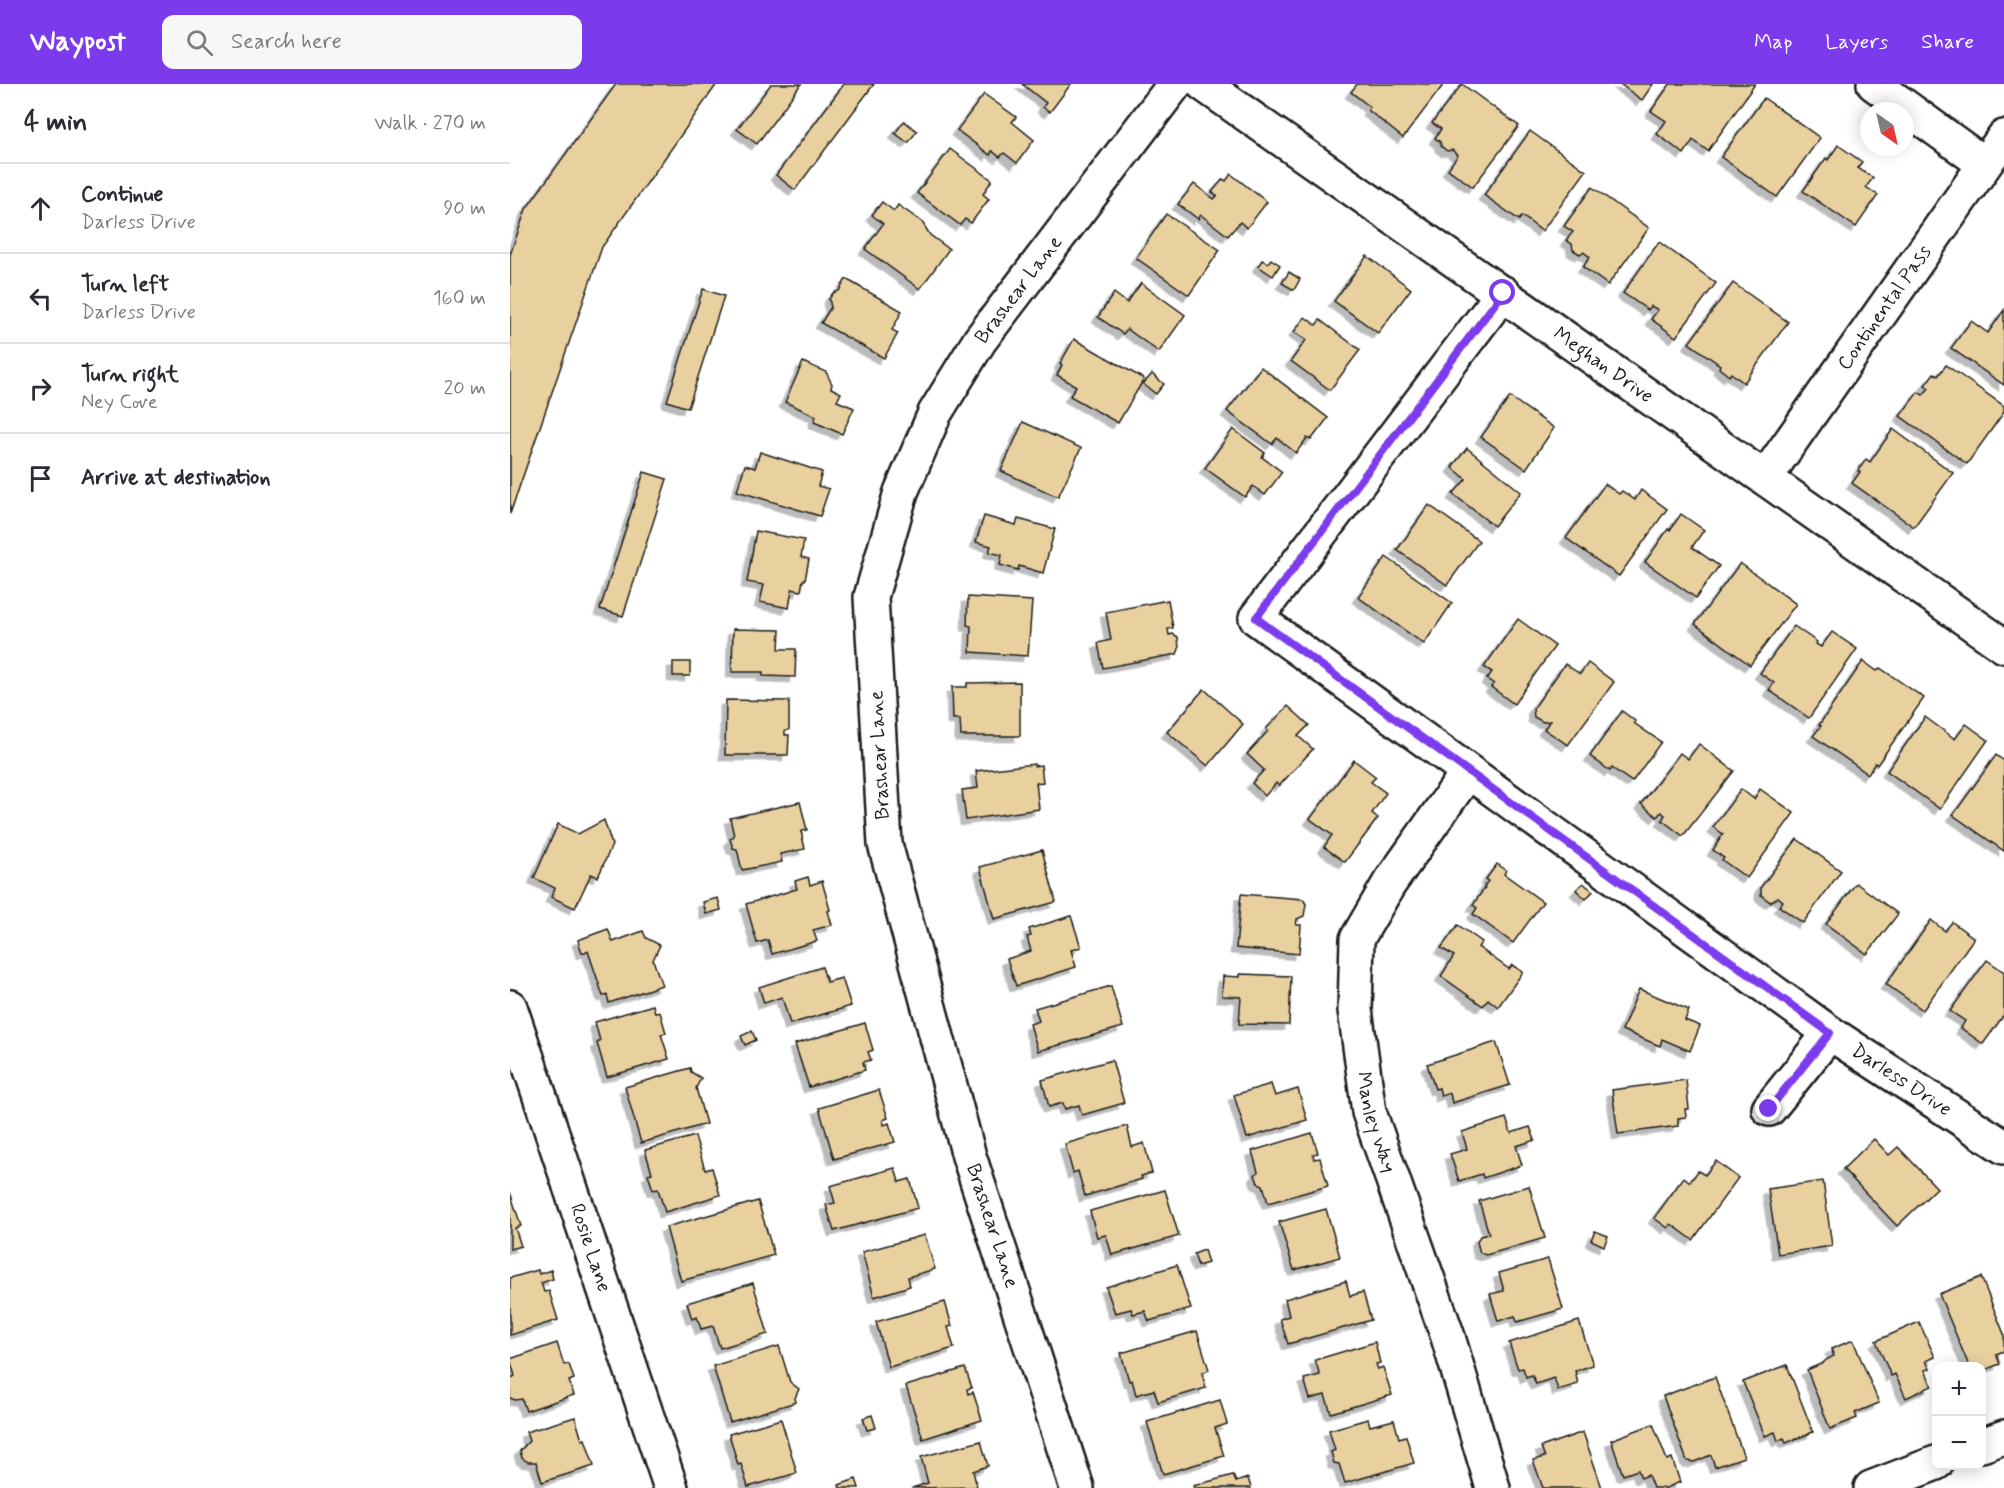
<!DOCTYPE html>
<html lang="en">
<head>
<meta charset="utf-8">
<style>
	:root { --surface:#fff; --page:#f7f7f7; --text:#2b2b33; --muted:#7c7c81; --line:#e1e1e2; --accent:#7c3aed }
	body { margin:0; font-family:Mynerve,sans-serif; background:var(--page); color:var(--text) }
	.controls { position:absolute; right:18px; bottom:18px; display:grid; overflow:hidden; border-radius:12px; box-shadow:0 3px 15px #0003 }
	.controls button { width:54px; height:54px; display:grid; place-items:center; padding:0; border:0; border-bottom:2px solid var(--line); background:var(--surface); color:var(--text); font:30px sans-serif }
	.compass { position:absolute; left:1350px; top:18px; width:54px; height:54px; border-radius:50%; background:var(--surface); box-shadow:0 3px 15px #0003; rotate:146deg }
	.stop { position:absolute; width:18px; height:18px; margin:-14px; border:4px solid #7c3aed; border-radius:50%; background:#fff }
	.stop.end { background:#7c3aed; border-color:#fff; box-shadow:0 2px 6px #0008 }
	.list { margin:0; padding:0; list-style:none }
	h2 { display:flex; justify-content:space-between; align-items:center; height:78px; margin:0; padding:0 24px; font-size:26px }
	h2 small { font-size:20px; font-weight:400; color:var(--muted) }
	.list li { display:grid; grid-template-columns:39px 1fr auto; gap:18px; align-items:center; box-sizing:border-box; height:90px; padding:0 24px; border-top:2px solid var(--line) }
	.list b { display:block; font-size:22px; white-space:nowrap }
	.list p { margin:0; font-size:20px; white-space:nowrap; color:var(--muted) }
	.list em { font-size:20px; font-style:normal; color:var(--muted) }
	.icon { flex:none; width:33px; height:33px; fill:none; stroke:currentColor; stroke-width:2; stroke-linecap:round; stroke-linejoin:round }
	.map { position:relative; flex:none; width:1494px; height:1404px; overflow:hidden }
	header { display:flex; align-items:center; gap:36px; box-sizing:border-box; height:84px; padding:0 30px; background:var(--accent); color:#fff }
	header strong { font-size:28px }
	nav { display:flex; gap:33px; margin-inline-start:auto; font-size:21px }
	.search { width:420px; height:54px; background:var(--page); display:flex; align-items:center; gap:15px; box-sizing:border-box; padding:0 21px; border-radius:12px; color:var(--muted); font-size:22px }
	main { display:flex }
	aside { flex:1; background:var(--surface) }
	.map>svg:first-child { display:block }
</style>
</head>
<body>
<header>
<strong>Waypost</strong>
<div class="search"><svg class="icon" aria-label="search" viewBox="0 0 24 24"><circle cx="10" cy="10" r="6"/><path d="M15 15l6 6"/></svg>Search here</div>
<nav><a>Map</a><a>Layers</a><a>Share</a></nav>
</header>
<main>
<aside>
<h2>4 min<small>Walk · 270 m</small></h2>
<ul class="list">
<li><svg class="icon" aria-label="ahead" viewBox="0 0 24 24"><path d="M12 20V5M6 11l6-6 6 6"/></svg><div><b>Continue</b><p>Darless Drive</p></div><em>90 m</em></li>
<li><svg class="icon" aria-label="left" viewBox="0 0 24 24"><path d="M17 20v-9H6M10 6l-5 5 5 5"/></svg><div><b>Turn left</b><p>Darless Drive</p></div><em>160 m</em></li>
<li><svg class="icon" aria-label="right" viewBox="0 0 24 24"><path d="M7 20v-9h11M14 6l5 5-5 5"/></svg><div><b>Turn right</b><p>Ney Cove</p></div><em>20 m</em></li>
<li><svg class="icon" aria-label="arrive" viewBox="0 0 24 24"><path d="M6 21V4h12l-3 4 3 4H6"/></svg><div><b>Arrive at destination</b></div></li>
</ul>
</aside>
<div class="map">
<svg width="1494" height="1404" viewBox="0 0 1494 1404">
	<defs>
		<filter id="shadow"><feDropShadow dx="-5.5" dy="5.5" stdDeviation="0" flood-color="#0004"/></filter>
	</defs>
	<rect width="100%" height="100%" fill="#fff"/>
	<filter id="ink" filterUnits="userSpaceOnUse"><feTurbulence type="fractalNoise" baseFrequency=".0167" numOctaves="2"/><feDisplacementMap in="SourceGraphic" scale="12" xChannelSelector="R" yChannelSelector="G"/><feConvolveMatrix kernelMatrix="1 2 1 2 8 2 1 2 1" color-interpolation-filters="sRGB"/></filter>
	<g filter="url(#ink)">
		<g fill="#e9d09f" stroke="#1c1c1c" stroke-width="1.5" filter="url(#shadow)">
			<polygon points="106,0 207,0 92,163 0,430 0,171 16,125"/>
			<polygon points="261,0 291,0 247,60 227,45"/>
			<polygon points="334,0 364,0 285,106 266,91"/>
			<polygon points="512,0 561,0 540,28 533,23 536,19"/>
			<polygon points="847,0 934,0 893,54 858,26 860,23 841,8"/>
			<polygon points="952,0 1009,42 963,103 938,85 948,71 942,66 937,67 931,62 930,58 925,54 931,45 922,39"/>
			<polygon points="1110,0 1143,0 1132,16"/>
			<polygon points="1160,0 1245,0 1198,67 1183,56 1174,70 1147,50 1156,37 1141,27"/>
			<polygon points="474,10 506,33 502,38 524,56 507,79 494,69 490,73 482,67 480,71 447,46"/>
			<polygon points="1254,14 1310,54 1267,113 1211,73"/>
			<polygon points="394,37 407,47 398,59 385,49"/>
			<polygon points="1020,47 1076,87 1032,147 1012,132 1009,136 974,111"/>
			<polygon points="1328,61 1352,78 1348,84 1363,94 1356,103 1368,111 1346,143 1293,107 1316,74 1318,76"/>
			<polygon points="440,65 482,96 473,110 479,115 461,139 455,135 450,141 407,109"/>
			<polygon points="721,90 757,118 737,144 730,138 718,152 691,131 688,135 668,120 684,100 704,115 707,112 702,108 713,95 716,97"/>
			<polygon points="1082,103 1139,144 1098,201 1073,183 1080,173 1073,168 1070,170 1063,166 1062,160 1056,156 1063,148 1054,142"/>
			<polygon points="372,118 384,127 388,121 412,138 420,151 439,165 410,205 355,165 373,140 362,131"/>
			<polygon points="656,130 710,166 679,211 626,174"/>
			<polygon points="1149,158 1206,199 1166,253 1141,235 1148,226 1141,222 1138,226 1113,209"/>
			<polygon points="857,172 901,205 868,249 824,217"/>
			<polygon points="761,175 770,181 763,192 748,182 752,176 758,179"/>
			<polygon points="779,188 790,195 784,206 772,199"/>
			<polygon points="336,195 392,227 382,246 388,249 374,274 311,239 321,223 319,215 323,209 329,207"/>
			<polygon points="631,199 675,231 649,268 617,245 613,250 588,233 604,209 617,219"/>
			<polygon points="1223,199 1278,238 1234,299 1221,289 1219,292 1209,284 1210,281 1179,259"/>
			<polygon points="193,205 214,212 178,324 157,317"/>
			<polygon points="1494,226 1494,301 1441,264 1461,237 1478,249"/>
			<polygon points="795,233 806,241 810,236 850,266 820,306 781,277 796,256 784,248"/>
			<polygon points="564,255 634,295 608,339 560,312 566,302 547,291 552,281 550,280"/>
			<polygon points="293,278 316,288 322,300 321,304 331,309 327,317 344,324 332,350 304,338 306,332 275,318"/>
			<polygon points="1436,281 1494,322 1494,328 1457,380 1390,332 1408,308 1413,311 1419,304 1415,301 1424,289 1428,292"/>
			<polygon points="751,283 818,334 801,356 797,354 786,369 767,354 762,360 717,327"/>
			<polygon points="642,290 654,300 646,310 633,300"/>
			<polygon points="1000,313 1044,344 1016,385 971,353"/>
			<polygon points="513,338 571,364 548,413 491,387"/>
			<polygon points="723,345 755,369 752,373 772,388 755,411 743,402 735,413 695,384"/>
			<polygon points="1383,345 1443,389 1404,443 1342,399 1350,388 1348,387 1356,375 1360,378"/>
			<polygon points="957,364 1011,408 984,442 943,410 956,395 942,383"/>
			<polygon points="250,368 312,388 308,402 319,405 310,432 227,407 235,381 245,384"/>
			<polygon points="134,388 157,395 113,532 90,525"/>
			<polygon points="1095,400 1109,410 1112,407 1125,416 1131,406 1157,425 1109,492 1056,454"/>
			<polygon points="919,421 969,457 937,501 887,466"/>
			<polygon points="1171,430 1194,446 1182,463 1209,482 1186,514 1135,478 1158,445 1160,446"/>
			<polygon points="474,432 506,441 508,435 545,445 533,489 509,482 508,486 490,481 492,471 479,468 481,462 466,458"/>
			<polygon points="246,447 294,456 291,473 299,475 295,496 293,496 291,507 282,505 279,524 250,518 254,501 237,498"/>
			<polygon points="876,473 942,519 914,560 848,513"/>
			<polygon points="1230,479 1286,520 1240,581 1185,540"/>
			<polygon points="458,513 522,517 518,572 460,568 461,542 457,541"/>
			<polygon points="658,516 663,544 658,545 659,551 663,550 668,553 669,565 667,570 593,584 588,559 601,556 596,528"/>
			<polygon points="1008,535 1045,562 1004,620 981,603 984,600 977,595 982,588 974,583"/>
			<polygon points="1284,542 1307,558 1306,560 1311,563 1322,548 1347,565 1299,634 1259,606 1264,599 1250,589"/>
			<polygon points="223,545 270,546 269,565 286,565 285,593 253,592 253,588 222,588"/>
			<polygon points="1353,577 1367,587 1370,584 1414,614 1367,681 1365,679 1358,690 1303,652 1311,642 1309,641"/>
			<rect x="163" y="578" width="17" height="14"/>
			<polygon points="1078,579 1104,598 1058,661 1034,645 1040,637 1033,638 1024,633 1023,625 1055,580 1070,590"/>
			<polygon points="510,598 510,652 451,652 450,635 443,635 442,603 457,603 457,599"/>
			<polygon points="694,605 733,640 698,682 657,648"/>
			<polygon points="216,616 279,617 279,646 275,647 275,651 279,651 278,671 215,671"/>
			<polygon points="778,622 799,641 788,652 803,665 769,702 766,699 755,712 742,699 754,686 737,670 758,647 756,645"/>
			<polygon points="1112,627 1125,637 1124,639 1151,658 1122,698 1102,684 1100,687 1080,672"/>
			<polygon points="1415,633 1445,655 1456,640 1478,656 1430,725 1377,687"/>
			<polygon points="1189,660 1224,687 1173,752 1152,736 1155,731 1151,728 1147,733 1131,720 1170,669 1178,675"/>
			<polygon points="1486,671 1494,677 1494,767 1443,731"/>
			<polygon points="844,676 866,693 861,698 876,709 862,729 868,734 835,778 814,763 822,751 800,735"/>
			<polygon points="524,680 524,682 531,681 533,698 526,699 529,725 456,736 452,706 468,704 466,687"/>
			<polygon points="1231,705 1244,715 1250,705 1284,729 1237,794 1212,776 1214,774 1203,766 1213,750 1203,743"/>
			<polygon points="290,718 297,746 291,747 295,765 270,770 272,778 232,786 227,765 223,764 220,755 224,752 220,734"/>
			<polygon points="94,736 102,761 88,793 81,790 65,824 41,813 45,804 24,794 48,740 68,750"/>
			<polygon points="1287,755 1331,787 1293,839 1269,822 1273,817 1268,813 1260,818 1251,811 1251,803"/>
			<polygon points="532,766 546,818 484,835 470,783"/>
			<polygon points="987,780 996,786 994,790 1033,818 1003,859 963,830 967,824 963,821 975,803 974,802 978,797 976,795"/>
			<polygon points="298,793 300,801 312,797 320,826 318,827 322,841 303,846 307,857 262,870 258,856 247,859 236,820 287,805 285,797"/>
			<polygon points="1073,799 1083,807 1076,815 1066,806"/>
			<polygon points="1346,799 1388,830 1357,870 1316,840"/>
			<polygon points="731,810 793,815 796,820 794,832 787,835 786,841 791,841 789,870 726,864"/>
			<polygon points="208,814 211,826 196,830 193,818"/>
			<polygon points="561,832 571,863 561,866 566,883 506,902 497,875 521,867 517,853 521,852 519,845"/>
			<polygon points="1421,836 1435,847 1442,838 1464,854 1413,926 1376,900"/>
			<polygon points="948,841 972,858 968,863 999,885 1002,881 1013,888 988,923 978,915 973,922 931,892 944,872 931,864"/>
			<polygon points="98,845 103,858 133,847 136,854 150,861 143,876 152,901 99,919 97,911 93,912 78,867 72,869 68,856"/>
			<polygon points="1477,876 1494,888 1494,931 1473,960 1451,944 1455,937 1440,927"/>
			<polygon points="312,883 317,898 332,894 341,922 280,940 272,913 254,919 249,903"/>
			<polygon points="730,890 781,892 779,941 729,940 731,913 712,912 713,892 730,893"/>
			<polygon points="601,902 613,943 528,967 520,940 529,937 525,924"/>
			<polygon points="1129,905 1179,926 1175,936 1190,942 1180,967 1152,955 1150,962 1112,946"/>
			<polygon points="143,921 145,929 150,928 156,949 151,950 159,975 97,993 87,959 90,957 85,938"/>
			<polygon points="355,939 363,966 358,968 361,976 353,978 355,986 299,1003 285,960"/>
			<polygon points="242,947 246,956 235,961 231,952"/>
			<polygon points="986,958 1000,1001 942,1019 940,1009 931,1012 929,1004 925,1005 917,980"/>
			<polygon points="602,976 614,1019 572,1031 569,1021 555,1025 553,1019 539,1023 532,996"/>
			<polygon points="180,984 181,988 191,994 186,1004 196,1040 131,1059 115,1003"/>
			<polygon points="1176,996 1179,1025 1175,1025 1176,1033 1168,1034 1168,1042 1108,1050 1102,1006"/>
			<polygon points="761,1000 765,1012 788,1005 797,1036 737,1054 724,1011"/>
			<polygon points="369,1006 378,1034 373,1036 374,1041 379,1039 385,1058 324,1075 309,1024"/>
			<polygon points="996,1034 1001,1049 1020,1043 1025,1056 1006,1062 1012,1081 973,1094 972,1090 949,1097 940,1070 957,1065 952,1048"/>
			<polygon points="617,1042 622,1063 634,1059 642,1089 631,1092 632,1095 575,1112 568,1087 563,1089 555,1060"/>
			<polygon points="802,1049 808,1069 803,1070 804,1075 810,1074 818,1102 758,1119 753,1101 748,1099 745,1091 748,1088 742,1067"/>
			<polygon points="185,1052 195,1086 202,1084 210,1111 155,1128 148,1105 143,1106 138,1090 142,1089 135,1066"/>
			<polygon points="1364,1055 1379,1071 1388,1063 1427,1104 1387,1142 1333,1085"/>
			<polygon points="1206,1077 1228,1094 1183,1156 1161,1140 1158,1144 1144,1134 1174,1093 1180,1098 1188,1087 1195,1091"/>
			<polygon points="385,1084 389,1098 400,1095 408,1124 324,1147 316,1121 325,1119 320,1102"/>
			<polygon points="1313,1097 1322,1162 1268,1170 1258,1105"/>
			<polygon points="1019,1102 1035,1154 976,1171 970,1169 967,1158 970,1152 979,1150 969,1117"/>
			<polygon points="655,1106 669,1152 602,1171 596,1151 587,1153 580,1127"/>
			<polygon points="0,1108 11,1142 5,1144 11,1162 0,1165"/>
			<polygon points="248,1117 264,1171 171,1197 156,1143"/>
			<polygon points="816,1125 830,1173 784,1186 769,1138"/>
			<polygon points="1085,1147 1098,1152 1094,1162 1081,1156"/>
			<polygon points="415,1151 425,1185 398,1193 400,1202 364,1213 352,1168"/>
			<polygon points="694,1166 698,1179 688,1182 684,1170"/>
			<polygon points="1038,1175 1053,1225 1007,1238 1005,1232 988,1237 980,1210 994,1207 989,1189"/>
			<polygon points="667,1181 681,1225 639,1237 635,1227 623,1230 621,1225 605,1229 596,1203"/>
			<polygon points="28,1186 29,1190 41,1186 43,1195 31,1199 34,1208 39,1207 48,1236 0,1251 0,1194"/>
			<polygon points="1471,1193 1494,1250 1494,1267 1486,1270 1490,1280 1472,1287 1472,1282 1459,1282 1429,1210"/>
			<polygon points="836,1197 840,1212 853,1208 861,1236 778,1260 770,1235 779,1232 775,1215"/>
			<polygon points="243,1199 258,1250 210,1264 203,1242 191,1245 187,1233 182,1235 177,1219"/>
			<polygon points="435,1218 442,1242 438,1243 444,1264 379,1283 366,1238"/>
			<polygon points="1069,1237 1083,1281 1065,1287 1068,1300 1048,1306 1044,1294 1026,1300 1022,1291 1016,1293 1013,1284 1008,1285 999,1259"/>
			<polygon points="1409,1238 1425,1273 1416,1277 1420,1285 1415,1286 1422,1302 1396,1314 1385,1290 1381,1292 1366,1257"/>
			<polygon points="687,1247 699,1286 692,1289 696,1304 648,1318 644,1306 626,1311 622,1296 619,1297 611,1269"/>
			<polygon points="1343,1256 1369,1319 1345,1329 1347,1334 1320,1345 1297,1286 1313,1279 1316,1276 1324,1272 1321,1265"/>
			<polygon points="865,1258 870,1279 866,1280 868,1285 873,1283 882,1311 821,1329 815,1311 800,1315 794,1295 810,1291 805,1276"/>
			<polygon points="47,1259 54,1281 59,1280 64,1295 59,1297 64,1311 16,1327 12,1315 5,1316 0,1314 0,1295 5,1292 0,1275"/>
			<polygon points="269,1262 280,1298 289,1305 285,1314 286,1318 220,1338 203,1282"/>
			<polygon points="1277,1281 1303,1348 1276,1359 1274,1354 1268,1357 1265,1348 1255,1352 1233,1298"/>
			<polygon points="455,1284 462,1304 457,1305 458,1310 463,1308 472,1336 413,1355 396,1302"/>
			<polygon points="1205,1293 1234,1373 1205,1383 1201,1371 1184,1378 1177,1377 1153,1312"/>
			<polygon points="710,1316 717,1340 705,1344 714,1372 653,1390 637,1338"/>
			<polygon points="362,1331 366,1344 357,1346 353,1334"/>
			<polygon points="65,1333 72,1356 75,1355 84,1382 32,1398 26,1378 18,1378 12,1374 10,1367 19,1357 16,1348"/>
			<polygon points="271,1335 287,1389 238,1403 231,1380 228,1381 219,1350"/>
			<polygon points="858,1335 860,1342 884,1336 889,1354 896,1352 904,1379 835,1399 829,1380 824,1379 821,1368 825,1366 819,1346"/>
			<polygon points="1143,1340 1157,1376 1162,1374 1170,1398 1156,1404 1143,1404 1138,1391 1131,1394 1128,1386 1113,1391 1101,1356"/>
			<polygon points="1073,1348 1092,1404 1033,1404 1023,1376 1035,1373 1031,1363"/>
			<polygon points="471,1357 478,1382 463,1387 467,1403 402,1404 418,1399 411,1373"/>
			<polygon points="723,1391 726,1398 738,1394 741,1404 684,1404 683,1402"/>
			<polygon points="346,1395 349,1404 330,1404 329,1401"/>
		</g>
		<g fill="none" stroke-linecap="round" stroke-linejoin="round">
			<g stroke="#1c1c1c" stroke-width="38">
				<g id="minor">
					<path id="s1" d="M 693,0 L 1494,562"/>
					<polyline points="1364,0 1474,80"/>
					<path id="s2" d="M 993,209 L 746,534 L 1320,949 L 1494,1063"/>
					<path id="s3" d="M 1255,394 L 1494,53"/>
					<path id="s4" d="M 958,688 L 879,800 L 847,855 L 845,926 L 859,1028 L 938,1253 L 983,1404"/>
					<path id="s5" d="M 0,923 L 161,1404"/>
					<polyline points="1259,1025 1320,949"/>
					<polyline points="1472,1361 1494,1353"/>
					<path id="s6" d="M 567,1404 L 459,1072 L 375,760 L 361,513 L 391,408 L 425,329 L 470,256 L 665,0"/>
					<polyline points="1361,1404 1426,1379"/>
				</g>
			</g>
			<use href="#minor" stroke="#fff" stroke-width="33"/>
		</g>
	</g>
	<g fill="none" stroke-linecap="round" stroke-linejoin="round" filter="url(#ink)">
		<polyline stroke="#7c3aed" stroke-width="8" points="993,209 746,534 1320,949 1259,1025"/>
	</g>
	<g text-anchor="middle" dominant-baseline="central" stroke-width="4.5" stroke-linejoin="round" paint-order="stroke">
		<g font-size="20" fill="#1c1c1c" stroke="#fff">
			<text stroke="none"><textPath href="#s6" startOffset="1264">Brashear Lane</textPath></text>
			<text stroke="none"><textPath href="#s3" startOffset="208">Continental Pass</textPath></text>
			<text stroke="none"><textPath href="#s1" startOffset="489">Meghan Drive</textPath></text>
			<text transform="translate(370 671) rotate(-93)">Brashear Lane</text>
			<text stroke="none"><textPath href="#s2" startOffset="1202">Darless Drive</textPath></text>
			<text stroke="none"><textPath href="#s4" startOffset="386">Manley Way</textPath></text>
			<text transform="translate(482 1142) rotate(72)">Brashear Lane</text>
			<text stroke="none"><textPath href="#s5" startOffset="254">Rosie Lane</textPath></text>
		</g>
	</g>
</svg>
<div class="controls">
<button>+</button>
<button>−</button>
</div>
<svg class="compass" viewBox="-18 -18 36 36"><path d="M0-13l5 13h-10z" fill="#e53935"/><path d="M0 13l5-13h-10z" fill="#7c7c81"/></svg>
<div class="stop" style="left:993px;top:209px"></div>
<div class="stop end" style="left:1259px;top:1025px"></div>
</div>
</main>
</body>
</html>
